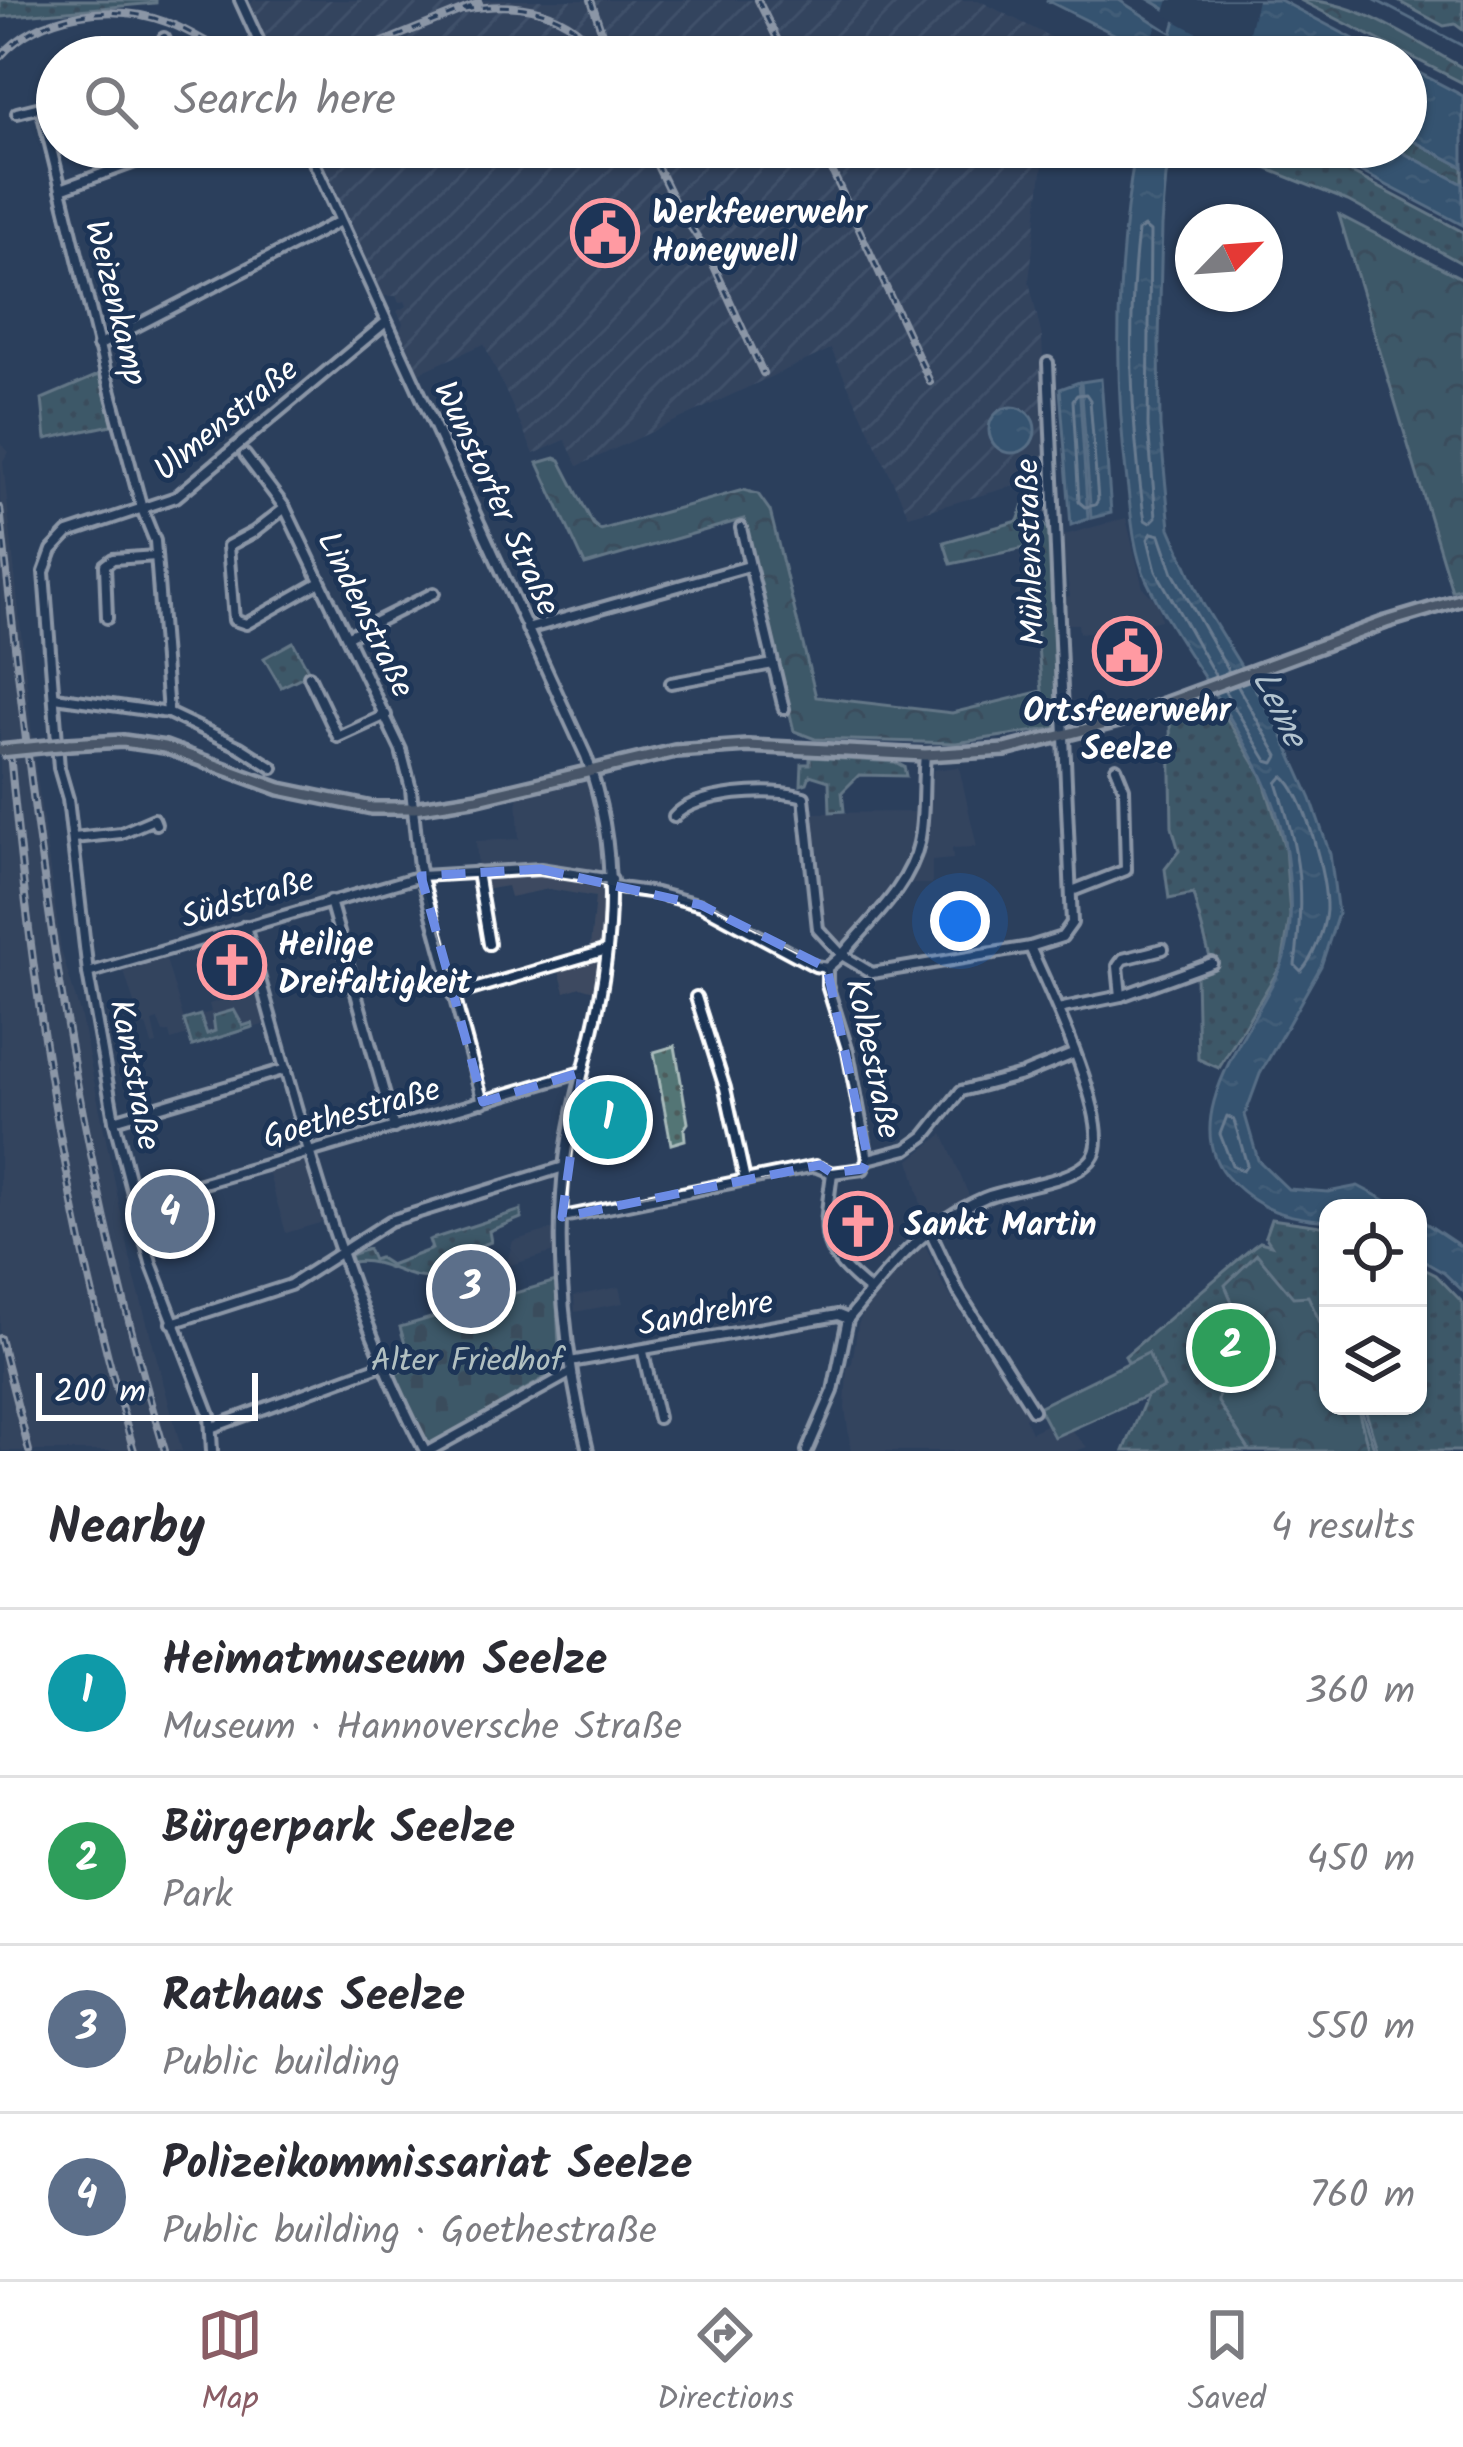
<!DOCTYPE html>
<html lang="en">
<head>
<meta charset="utf-8">
<style>
	:root { --surface:#fff; --page:#f2f2f3; --text:#2b2b33; --muted:#7c7c81; --line:#e1e1e2; --accent:#8a5d65 }
	body { margin:0; font-family:Kalam,sans-serif; background:var(--page); color:var(--text) }
	.controls { position:absolute; right:36px; bottom:36px; display:grid; overflow:hidden; border-radius:24px; box-shadow:0 3px 9px #0004 }
	.controls button { width:108px; height:108px; display:grid; place-items:center; padding:0; border:0; border-bottom:3px solid var(--line); background:var(--surface); color:var(--text); font:60px sans-serif }
	.compass { position:absolute; left:1175px; top:204px; width:108px; height:108px; border-radius:50%; background:var(--surface); box-shadow:0 3px 9px #0004; rotate:65deg }
	.scale { position:absolute; left:36px; bottom:30px; width:222px; box-sizing:border-box; padding-left:12px; border:6px solid #fff; border-top:0; font-size:33px; line-height:42px; white-space:nowrap; color:#fff; -webkit-text-stroke:9px #1d3557; paint-order:stroke }
	.you { position:absolute; left:960px; top:921px; width:42px; height:42px; margin:-30px; border:9px solid #fff; border-radius:50%; background:#1a73e8; box-shadow:0 0 0 18px #1a73e833 }
	.badge { display:grid; place-items:center; width:78px; height:78px; border-radius:50%; background:var(--accent); color:#fff; font-size:39px; font-weight:700 }
	.pin { position:absolute; translate:-50% -50%; border:6px solid #fff; box-shadow:0 3px 12px #0006 }
	.list { margin:0; padding:0; list-style:none }
	h2 { display:flex; justify-content:space-between; align-items:center; height:156px; margin:0; padding:0 48px; font-size:51px }
	h2 small { font-size:39px; font-weight:400; color:var(--muted) }
	.list li { display:grid; grid-template-columns:78px 1fr auto; gap:36px; align-items:center; box-sizing:border-box; height:168px; padding:0 48px; border-top:3px solid var(--line) }
	.list b { display:block; font-size:45px; white-space:nowrap }
	.list p { margin:0; font-size:39px; white-space:nowrap; color:var(--muted) }
	.list em { font-size:39px; font-style:normal; color:var(--muted) }
	.icon { flex:none; width:66px; height:66px; fill:none; stroke:currentColor; stroke-width:2; stroke-linecap:round; stroke-linejoin:round }
	.map { position:relative; flex:none; width:1463px; height:1451px; overflow:hidden }
	.search { position:absolute; background:var(--surface); box-shadow:0 3px 9px #0004; left:36px; right:36px; top:36px; height:132px; display:flex; align-items:center; gap:30px; box-sizing:border-box; padding:0 42px; border-radius:66px; color:var(--muted); font-size:45px }
	.sheet { height:828px; background:var(--surface) }
	nav { display:flex; justify-content:space-around; align-items:center; box-sizing:border-box; height:168px; border-top:3px solid var(--line); background:var(--surface); font-size:33px; color:var(--muted) }
	nav a { display:grid; justify-items:center; gap:6px }
	nav .on { color:var(--accent) }
	.map>svg:first-child { display:block }
</style>
</head>
<body>
<div class="map">
<svg width="1463" height="1451" viewBox="0 0 1463 1451">
	<defs>
		<pattern id="industrial-furrows" width="10" height="10" patternUnits="userSpaceOnUse" patternTransform="scale(3)"><rect width="10" height="10" fill="#3c4a61"/><path d="M-1 1l2-2M0 10L10 0M9 11l2-2" fill="none" stroke="#596579"/></pattern>
		<pattern id="green-dots" width="8" height="8" patternUnits="userSpaceOnUse" patternTransform="scale(3)"><rect width="8" height="8" fill="#527475"/><path d="M2 2h.1M6 6h.1" fill="none" stroke="#4e5c5c" stroke-width="1.8" stroke-linecap="round"/></pattern>
		<pattern id="forest-crowns" width="20" height="18" patternUnits="userSpaceOnUse" patternTransform="scale(3)"><rect width="20" height="18" fill="#527475"/><path d="M2 6a3 3 0 1 1 6 0M12 15a3 3 0 1 1 6 0" fill="none" stroke="#4e5c5c"/></pattern>
		<pattern id="cemetery-stones" width="16" height="16" patternUnits="userSpaceOnUse" patternTransform="scale(3)"><rect width="16" height="16" fill="#527475"/><path d="M2 7V4a2 2 0 0 1 4 0v3zM10 15v-3a2 2 0 0 1 4 0v3z" fill="#4e5c5c"/></pattern>
		<pattern id="water-ripples" width="26" height="14" patternUnits="userSpaceOnUse" patternTransform="scale(3)"><rect width="26" height="14" fill="#406b87"/><path d="M2 4q2-2 4 0t4 0M15 11q2-2 4 0t4 0" fill="none" stroke="#5d8199"/></pattern>
	</defs>
	<rect width="100%" height="100%" fill="#2b3f5c"/>
	<filter id="ink" filterUnits="userSpaceOnUse"><feTurbulence type="fractalNoise" baseFrequency=".00833" numOctaves="2"/><feDisplacementMap in="SourceGraphic" scale="24" xChannelSelector="R" yChannelSelector="G"/><feConvolveMatrix kernelMatrix="1 2 1 2 8 2 1 2 1" color-interpolation-filters="sRGB"/></filter>
	<g filter="url(#ink)">
		<g fill="#3c4a61">
			<polygon points="0,443 9,452 3,462 35,763 61,950 80,1013 133,1271 182,1451 2,1451 0,1445"/>
			<polygon points="1126,518 1143,588 1157,602 1161,620 1118,630 1079,633 1078,624 1066,624 1065,597 1070,596 1061,536"/>
			<polygon points="959,767 977,847 952,848 953,859 932,861 932,884 912,884 925,845 933,770"/>
			<polygon points="592,775 610,860 601,993 580,987 565,992 558,967 589,957 595,897 549,889 510,897 507,886 484,890 478,871 476,841 519,839 517,795"/>
			<polygon points="916,812 914,843 903,872 844,944 822,925 811,813"/>
			<polygon points="165,956 184,1020 211,1012 209,1004 256,989 266,1024 192,1046 188,1035 171,1040 169,1032 163,1033 158,1020 152,1022 157,1044 152,1045 146,1025 141,1026 123,968"/>
			<polygon points="943,1134 970,1198 925,1221 910,1160"/>
			<polygon points="304,1157 323,1222 286,1233 267,1168"/>
			<polygon points="556,1228 557,1251 481,1274 479,1263 490,1259 507,1261 513,1241"/>
			<polygon points="916,1246 926,1247 943,1285 1028,1416 1025,1418 1031,1432 1054,1421 1068,1427 1087,1447 1076,1451 851,1451 845,1408 847,1367 852,1363 858,1325 865,1307"/>
			<polygon points="619,1287 623,1303 575,1312 574,1296"/>
		</g>
		<g fill="url(#industrial-furrows)">
			<polygon points="254,0 978,0 1051,37 1050,57 274,57 250,5"/>
			<polygon points="316,147 1045,147 1029,281 1042,337 1048,476 909,516 831,349 578,466 565,440 534,454 484,344 419,373 400,331 403,323 397,311 407,306 405,301 399,303 396,296 384,296"/>
		</g>
		<g fill="url(#green-dots)" stroke="#a8baba" stroke-width="3">
			<polygon points="0,0 156,0 156,3 0,17"/>
			<polygon points="1396,0 1463,0 1463,30 1455,24 1444,26"/>
			<polygon points="1213,147 1303,147 1463,232 1463,264 1348,201"/>
			<polygon points="105,372 116,424 46,439 42,399"/>
			<polygon points="293,642 310,673 281,687 264,658"/>
			<polygon points="1219,706 1262,776 1285,848 1290,916 1282,964 1219,1068 1198,1059 1196,975 1212,965 1193,894 1169,899 1165,869 1179,851 1172,827 1170,722"/>
			<polygon points="810,757 895,762 904,767 906,776 859,775 842,792 844,811 830,812 829,781 810,775 807,783 801,785 802,764 810,764"/>
			<polygon points="234,1010 243,1026 252,1023 253,1027 192,1046 184,1020 200,1015 207,1034 215,1031 213,1016"/>
			<polygon points="675,1046 688,1123 684,1129 685,1140 671,1144 654,1052"/>
			<path d="M 521,1210 L 521,1218 L 489,1231 L 491,1242 L 438,1261 L 441,1277 C 402,1283 388,1257 352,1262 L 350,1255 L 368,1249 L 373,1260 L 379,1258 L 390,1265 L 432,1249 L 429,1240 Z"/>
			<polygon points="1271,1219 1328,1227 1328,1406 1360,1406 1375,1451 1124,1451 1146,1398 1125,1356 1253,1247 1260,1242 1271,1245 1265,1236"/>
			<polygon points="1418,1266 1436,1275 1463,1303 1463,1451 1378,1451 1364,1406 1418,1406"/>
		</g>
		<g fill="url(#forest-crowns)" stroke="#a8baba" stroke-width="3">
			<path d="M 1300,0 C 1358,0 1413,41 1463,68 L 1463,83 Z"/>
			<polygon points="1406,137 1463,167 1463,184 1392,147 1406,147"/>
			<polygon points="1339,215 1463,279 1463,588 1452,591"/>
			<polygon points="555,458 560,460 593,524 600,530 743,490 758,494 770,511 816,697 952,713 1042,691 1029,547 951,564 944,542 1018,521 1023,507 1050,530 1057,728 956,743 815,739 794,731 744,519 585,565 538,463"/>
			<polygon points="1257,1254 1293,1297 1308,1296 1328,1340 1328,1406 1357,1406 1369,1451 1250,1451 1218,1402 1221,1363 1247,1338 1225,1285"/>
		</g>
		<polygon fill="url(#cemetery-stones)" stroke="#a8baba" stroke-width="3" points="556,1281 560,1369 427,1447 392,1374 412,1368 400,1327"/>
		<polygon fill="#527475" stroke="#a8baba" stroke-width="3" points="1148,1353 1164,1388 1054,1437 1038,1407"/>
		<g fill="url(#water-ripples)" stroke="#8ca6b7" stroke-width="3">
			<polygon points="1046,0 1119,0 1172,34 1177,16 1150,0 1280,0 1388,57 1253,57 1219,39 1214,57 1160,57"/>
			<polygon points="1406,66 1463,96 1463,167 1406,137"/>
			<path d="M 1136,147 L 1174,147 L 1166,176 L 1162,226 L 1159,340 L 1160,427 L 1170,528 L 1203,604 L 1279,728 L 1311,799 L 1330,854 L 1338,914 L 1321,966 L 1260,1074 L 1245,1115 L 1258,1160 L 1288,1189 L 1328,1192 L 1358,1186 L 1400,1208 L 1328,1208 L 1328,1221 C 1284,1217 1263,1212 1231,1181 C 1171,1122 1255,1027 1280,968 C 1295,935 1291,887 1286,852 C 1272,754 1187,667 1146,579 C 1133,550 1131,512 1127,481 C 1113,369 1117,258 1136,147 Z"/>
			<polygon points="1314,147 1392,147 1463,184 1463,225"/>
			<polygon points="1101,379 1111,513 1091,518 1081,382"/>
			<polygon points="1079,382 1088,519 1071,525 1060,389"/>
			<circle cx="1012" cy="430" r="23"/>
			<polygon points="1418,1218 1463,1248 1463,1291 1444,1273 1418,1258"/>
		</g>
		<g fill="#2b3f5c">
			<polygon points="1169,0 1257,0 1243,57 1164,15"/>
			<polygon points="1157,26 1214,57 1144,55"/>
		</g>
		<g fill="none" stroke-linecap="round" stroke-linejoin="round">
			<g stroke="#b3c4cf" stroke-width="3">
				<path d="M 1144,227 L 1150,232 L 1148,427 L 1156,517 L 1150,523 L 1145,520 L 1143,509 C 1131,415 1127,326 1138,231 Z"/>
				<polygon points="1086,394 1090,400 1098,500 1095,505 1085,507 1079,502 1073,400 1077,395"/>
				<polyline points="1216,677 1156,571 1148,539 1152,533 1160,535 1173,573 1229,672"/>
				<polyline points="1224,690 1267,761 1274,763 1278,756 1237,685"/>
				<path d="M 1283,776 C 1306,796 1327,878 1326,910 C 1325,928 1313,959 1301,971 L 1295,965 C 1305,891 1300,854 1277,783 Z"/>
				<polygon points="1227,1116 1234,1120 1247,1165 1243,1171 1232,1165 1220,1134"/>
			</g>
			<polyline stroke="#8ca6b7" stroke-width="3" points="1375,0 1463,46"/>
			<g stroke="#fff" stroke-width="16">
				<g id="minor">
					<polyline points="240,0 266,57"/>
					<polyline points="164,38 173,57"/>
					<polyline points="41,107 105,370 142,509 155,541 168,713"/>
					<polyline points="17,113 57,103"/>
					<path d="M 307,147 L 586,756 C 620,848 614,942 592,1035 C 582,1077 570,1118 565,1160 C 554,1256 565,1359 588,1451"/>
					<polyline points="61,189 176,147"/>
					<polyline points="98,346 340,221"/>
					<polyline points="245,455 285,508 401,750 411,789 419,867 483,1102"/>
					<polyline points="285,508 254,532 228,546 234,620 246,624 320,582"/>
					<polyline points="741,528 784,709"/>
					<polyline points="107,618 105,565 113,559 156,556"/>
					<polyline points="527,629 749,566"/>
					<polyline points="348,636 434,593"/>
					<polyline points="309,676 338,737 386,715"/>
					<polyline points="671,683 773,664"/>
					<polyline points="55,697 168,713 240,747 273,768"/>
					<path d="M 674,817 C 694,792 774,787 804,797 L 818,929 L 842,955 C 869,922 910,886 919,843 C 925,815 922,784 925,755"/>
					<polyline points="74,838 121,833 154,819 156,824"/>
					<polyline points="477,872 489,944"/>
					<polyline points="612,887 656,893 701,905 815,966 827,968"/>
					<polyline points="1072,891 1126,870 1124,788 1116,768"/>
					<polyline points="330,901 394,1128"/>
					<path d="M 245,926 C 296,1104 339,1286 425,1451"/>
					<polyline points="827,968 842,955 872,973 1030,947 1062,937 1072,923 1048,363"/>
					<polyline points="827,968 827,985 848,1052 868,1159"/>
					<polyline points="88,973 421,876 540,869 612,880"/>
					<polyline points="453,995 607,950"/>
					<polyline points="1121,996 1118,966 1123,959 1163,949"/>
					<polyline points="696,997 725,1088 745,1180"/>
					<polyline points="1058,1009 1121,996 1212,963"/>
					<polyline points="114,1120 286,1069"/>
					<path d="M 832,1173 C 824,1236 817,1248 870,1291"/>
					<polyline points="136,1203 582,1072"/>
					<polyline points="563,1217 815,1166 832,1173 863,1169 868,1159 907,1149 925,1136 961,1091 1022,1075 1073,1054"/>
					<polyline points="929,1229 959,1293 1033,1410"/>
					<path d="M 848,1319 C 887,1270 925,1223 984,1198 C 1012,1186 1079,1183 1094,1155 C 1112,1120 1047,985 1030,947"/>
					<polyline points="172,1323 290,1285 390,1221 564,1167"/>
					<polyline points="643,1352 658,1418"/>
					<polyline points="570,1362 838,1315 848,1319"/>
					<polyline points="213,1427 382,1365"/>
					<polyline points="212,1451 210,1416 151,1263 114,1120 88,973 68,799 59,768 44,572 52,550 68,533 176,497 386,322"/>
					<polyline points="429,1451 570,1373"/>
					<polyline points="807,1451 833,1391 848,1319"/>
				</g>
			</g>
			<g stroke="#fff" stroke-width="18">
				<polyline id="major" points="69,744 123,741 165,747 280,789 372,808 414,808 478,798 675,751 748,746 925,755 1005,750 1118,721 1386,622 1463,599"/>
			</g>
			<use href="#minor" stroke="#1d3557" stroke-width="8"/>
			<use href="#major" stroke="#6a7074" stroke-width="9"/>
			<g stroke="#fff" stroke-width="8">
				<g id="rail">
					<polyline points="591,0 610,57"/>
					<polyline points="758,0 786,57"/>
					<path d="M 464,10 C 518,0 570,9 602,57"/>
					<path d="M 0,57 C 39,12 114,2 169,23 C 193,32 214,48 238,57"/>
					<polyline points="346,57 479,3"/>
					<polyline points="648,147 676,205 708,253 763,373"/>
					<polyline points="821,147 930,382"/>
					<path d="M 0,508 C 33,826 72,1144 165,1451"/>
					<path d="M 10,753 C 32,990 66,1222 134,1451"/>
					<polyline points="0,1338 29,1451"/>
				</g>
			</g>
			<use href="#rail" stroke="#1d3557" stroke-width="3" stroke-dasharray="9" stroke-linecap="butt"/>
			<g stroke="#fff" stroke-width="18" stroke-linecap="butt">
				<polyline id="major-bridge" points="0,751 69,744"/>
			</g>
			<use href="#major-bridge" stroke="#6a7074" stroke-width="9"/>
		</g>
	</g>
	<path d="M0 0H1463V1451H0ZM 540,869 L 701,905 L 827,968 L 868,1159 L 863,1169 L 832,1173 L 820,1165 L 562,1217 L 582,1072 L 483,1102 L 421,876 Z" fill="#2b3f5c" fill-opacity=".55" fill-rule="evenodd"/>
	<path fill="none" stroke="#6c8ce6" stroke-width="9" stroke-dasharray="24 15" stroke-linejoin="round" d="M 540,869 L 701,905 L 827,968 L 868,1159 L 863,1169 L 832,1173 L 820,1165 L 562,1217 L 582,1072 L 483,1102 L 421,876 Z"/>
	<defs>
		<g id="civic-ring" transform="scale(3.45)"><circle r="9.5" fill="#1d3557" stroke="#ff9aa2" stroke-width="1.5"/><path d="M-.6-6.5H3V-4.5H.6V-3L4-1V1h2V6H-6V1h2V-1L-.6-3ZM-1.2 2.5V6h2.4V2.5Z" fill="#ff9aa2"/></g>
		<g id="church-ring" transform="scale(3.45)"><circle r="9.5" fill="#1d3557" stroke="#ff9aa2" stroke-width="1.5"/><path d="M-1.2-6h2.4v3.5h3.3v2.4h-3.3V6h-2.4V-.1h-3.3v-2.4h3.3Z" fill="#ff9aa2"/></g>
	</defs>
	<g fill-rule="evenodd">
		<use href="#civic-ring" x="605" y="233"/>
		<use href="#civic-ring" x="1127" y="651"/>
		<use href="#church-ring" x="232" y="965"/>
		<use href="#church-ring" x="858" y="1226"/>
	</g>
	<g text-anchor="middle" dominant-baseline="central" stroke-width="10" stroke-linejoin="round" paint-order="stroke">
		<g font-size="33" font-weight="bold" fill="#fff" stroke="#1d3557" text-anchor="start">
			<text x="652" y="214">Werkfeuerwehr<tspan x="652" dy="38">Honeywell</tspan></text>
			<text x="1127" y="712" text-anchor="middle">Ortsfeuerwehr<tspan x="1127" dy="38">Seelze</tspan></text>
			<text x="278" y="946">Heilige<tspan x="278" dy="38">Dreifaltigkeit</tspan></text>
			<text x="904" y="1226">Sankt Martin</text>
		</g>
		<g font-size="33" fill="#fff" stroke="#1d3557">
			<text transform="translate(114 303) rotate(76)">Weizenkamp</text>
			<text transform="translate(227 421) rotate(-39)">Ulmenstraße</text>
			<text transform="translate(495 499) rotate(65)">Wunstorfer Straße</text>
			<text transform="translate(1032 552) rotate(-92)">Mühlenstraße</text>
			<text transform="translate(364 615) rotate(64)">Lindenstraße</text>
			<text transform="translate(248 900) rotate(-17)">Südstraße</text>
			<text transform="translate(871 1059) rotate(78)">Kolbestraße</text>
			<text transform="translate(133 1075) rotate(79)">Kantstraße</text>
			<text transform="translate(352 1115) rotate(-16)">Goethestraße</text>
			<text transform="translate(706 1315) rotate(-10)">Sandrehre</text>
		</g>
		<g font-size="33" fill="#b1c0c1" stroke="#1d3557">
			<text x="467" y="1362">Alter Friedhof</text>
		</g>
		<g font-size="36" font-style="italic" fill="#b3c4cf" stroke="#1d3557">
			<text transform="translate(1278 709) rotate(64)">Leine</text>
		</g>
	</g>
</svg>
<div class="controls">
<button><svg class="icon" aria-label="locate" viewBox="0 0 24 24"><circle cx="12" cy="12" r="6"/><path d="M12 2v4M12 18v4M2 12h4M18 12h4"/></svg></button>
<button><svg class="icon" aria-label="layers" viewBox="0 0 24 24"><path d="M12 4l9 5-9 5-9-5zM3 14l9 5 9-5"/></svg></button>
</div>
<svg class="compass" viewBox="-18 -18 36 36"><path d="M0-13l5 13h-10z" fill="#e53935"/><path d="M0 13l5-13h-10z" fill="#7c7c81"/></svg>
<div class="scale">200 m</div>
<div class="you"></div>
<div class="pin badge" style="left:608px;top:1120px;background:#0f9aa8">1</div>
<div class="pin badge" style="left:1231px;top:1348px;background:#2e9e5b">2</div>
<div class="pin badge" style="left:471px;top:1289px;background:#5c6f8a">3</div>
<div class="pin badge" style="left:170px;top:1214px;background:#5c6f8a">4</div>
<div class="search"><svg class="icon" aria-label="search" viewBox="0 0 24 24"><circle cx="10" cy="10" r="6"/><path d="M15 15l6 6"/></svg>Search here</div>
</div>
<section class="sheet">
<h2>Nearby<small>4 results</small></h2>
<ul class="list">
<li><span class="badge" style="background:#0f9aa8">1</span><div><b>Heimatmuseum Seelze</b><p>Museum · Hannoversche Straße</p></div><em>360 m</em></li>
<li><span class="badge" style="background:#2e9e5b">2</span><div><b>Bürgerpark Seelze</b><p>Park</p></div><em>450 m</em></li>
<li><span class="badge" style="background:#5c6f8a">3</span><div><b>Rathaus Seelze</b><p>Public building</p></div><em>550 m</em></li>
<li><span class="badge" style="background:#5c6f8a">4</span><div><b>Polizeikommissariat Seelze</b><p>Public building · Goethestraße</p></div><em>760 m</em></li>
</ul>
</section>
<nav>
<a class="on"><svg class="icon" aria-label="map" viewBox="0 0 24 24"><path d="M3 6l6-2 6 2 6-2v14l-6 2-6-2-6 2zM9 4v14M15 6v14"/></svg>Map</a>
<a><svg class="icon" aria-label="directions" viewBox="0 0 24 24"><path d="M12 3l9 9-9 9-9-9zM9 14v-3h6M13 9l2 2-2 2"/></svg>Directions</a>
<a><svg class="icon" aria-label="saved" viewBox="0 0 24 24"><path d="M7 4h10v16l-5-4-5 4z"/></svg>Saved</a>
</nav>
</body>
</html>
